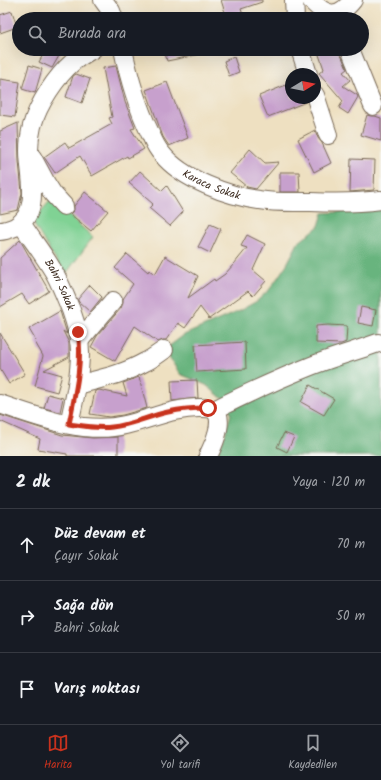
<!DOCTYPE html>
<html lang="tr">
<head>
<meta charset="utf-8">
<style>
	:root { --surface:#171b24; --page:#20242c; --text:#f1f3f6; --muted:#9ea1a6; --line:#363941; --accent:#c8321e }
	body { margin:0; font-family:Kalam,sans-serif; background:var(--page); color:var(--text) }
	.compass { position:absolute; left:285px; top:68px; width:36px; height:36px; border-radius:50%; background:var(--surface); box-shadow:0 4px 16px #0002; rotate:80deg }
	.stop { position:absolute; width:12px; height:12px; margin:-9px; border:3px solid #c8321e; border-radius:50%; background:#fff }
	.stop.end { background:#c8321e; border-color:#fff; box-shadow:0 1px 4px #0008 }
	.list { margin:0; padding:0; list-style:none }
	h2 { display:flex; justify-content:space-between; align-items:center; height:52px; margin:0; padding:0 16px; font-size:17px }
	h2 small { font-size:13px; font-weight:400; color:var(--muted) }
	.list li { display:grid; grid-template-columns:26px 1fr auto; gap:12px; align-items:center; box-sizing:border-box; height:72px; padding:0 16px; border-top:1px solid var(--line) }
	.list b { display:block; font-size:15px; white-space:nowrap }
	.list p { margin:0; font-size:13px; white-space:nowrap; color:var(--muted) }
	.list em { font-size:13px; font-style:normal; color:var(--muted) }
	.icon { flex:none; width:22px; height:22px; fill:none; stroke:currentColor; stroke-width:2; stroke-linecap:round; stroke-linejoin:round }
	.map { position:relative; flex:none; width:381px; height:456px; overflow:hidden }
	.search { position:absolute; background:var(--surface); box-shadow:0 4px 16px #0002; left:12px; right:12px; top:12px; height:44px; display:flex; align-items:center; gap:10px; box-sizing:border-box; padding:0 14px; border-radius:22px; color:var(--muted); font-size:15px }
	.sheet { height:268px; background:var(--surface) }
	nav { display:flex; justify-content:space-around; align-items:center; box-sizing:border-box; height:56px; border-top:1px solid var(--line); background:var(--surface); font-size:11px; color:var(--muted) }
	nav a { display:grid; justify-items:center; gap:2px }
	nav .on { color:var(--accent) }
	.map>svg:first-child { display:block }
</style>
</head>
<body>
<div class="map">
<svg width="381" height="456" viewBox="0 0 381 456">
	<rect width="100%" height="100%" fill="#f6f6f2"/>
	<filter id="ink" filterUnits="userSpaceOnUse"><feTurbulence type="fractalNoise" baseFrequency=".025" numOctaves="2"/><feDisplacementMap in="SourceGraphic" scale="8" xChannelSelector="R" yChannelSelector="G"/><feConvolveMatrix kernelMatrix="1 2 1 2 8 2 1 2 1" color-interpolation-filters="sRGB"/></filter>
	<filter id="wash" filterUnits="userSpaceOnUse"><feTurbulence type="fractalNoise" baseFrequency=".012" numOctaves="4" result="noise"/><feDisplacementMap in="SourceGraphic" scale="16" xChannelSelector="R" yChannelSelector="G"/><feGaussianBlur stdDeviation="0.9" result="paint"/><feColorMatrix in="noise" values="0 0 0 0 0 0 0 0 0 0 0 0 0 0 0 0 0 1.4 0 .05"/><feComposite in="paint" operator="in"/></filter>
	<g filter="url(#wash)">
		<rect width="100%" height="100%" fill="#eee0c1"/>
		<polygon fill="#80d294" stroke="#5e7e59" points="51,200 93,237 65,275 36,228 33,220"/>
		<polygon fill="#68b47e" stroke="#526f4e" points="381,207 381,456 216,456 225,435 231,413 223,399 206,385 180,374 164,350 184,335 239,311 257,301 270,289 287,264 298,243 319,226 323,213 355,211"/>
		<g id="blocks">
			<g fill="#c7a0cd">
				<polygon points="221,0 262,0 262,2 241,9 243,15 227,19"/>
				<polygon points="12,11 17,27 0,33 0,15"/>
				<polygon points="46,49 63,49 52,68 39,62"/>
				<polygon points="164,49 201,49 201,54 167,61"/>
				<polygon points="317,49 335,49 342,57 347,69 343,72 350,80 343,86 357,95 358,97 348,114 339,108 343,101 319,73 324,69"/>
				<polygon points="234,57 239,72 229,76 224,61"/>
				<polygon points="29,65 42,69 35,93 22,89"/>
				<polygon points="116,66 125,102 135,128 131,129 144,149 128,158 127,156 92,176 80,156 55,173 44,157 65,142 69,148 112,124 109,118 112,117 103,68"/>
				<polygon points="76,74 90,79 82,103 66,97 73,76"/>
				<polygon points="0,79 20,82 15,117 0,115"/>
				<polygon points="167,82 188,138 169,146 163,137 146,90"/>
				<polygon points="291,83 291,98 305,98 306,102 268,117 259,96"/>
				<polygon points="367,115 371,116 375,116 381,118 381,141 361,135"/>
				<polygon points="18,123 19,161 22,193 18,210 0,214 0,131"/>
				<polygon points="315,130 318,138 322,143 331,163 314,172 298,139"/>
				<polygon points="250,149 265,163 279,162 256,189 247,187 230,173"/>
				<polygon points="351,159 375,160 374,190 350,192"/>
				<polygon points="140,171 162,191 167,186 183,212 170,226 149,208 153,204 129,183"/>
				<polygon points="280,172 299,172 300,192 280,192"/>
				<polygon points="85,192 108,211 91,231 70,214 74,210 74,206"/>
				<polygon points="210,224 221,229 210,253 198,247"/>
				<polygon points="247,235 265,244 253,270 266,281 253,296 248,291 209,319 200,307 185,328 178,323 166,340 163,340 158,342 135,326 115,361 91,347 97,336 121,308 123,303 123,299 133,284 115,268 127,254 148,272 149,270 155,274 165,256 198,276 188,298 214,279 215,281 225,274 234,264 247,248 241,246"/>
				<polygon points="20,240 49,291 29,304 22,294 0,307 0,258"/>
				<polygon points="90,285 102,297 90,312 78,301 78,299"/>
				<polygon points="361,307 376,310 373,326 358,323"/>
				<polygon points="60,311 67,334 63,331 69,343 69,357 44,370 62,375 57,392 35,386 43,356 35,342 36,341 29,329"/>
				<polygon points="328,325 347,326 346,342 341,344 316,343 316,326"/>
				<polygon points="0,333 25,374 9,384 0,369"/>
				<polygon points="245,342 246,369 197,372 195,345"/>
				<polygon points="139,377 147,408 123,415 109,417 90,414 95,391 99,390 127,396 123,383"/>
				<polygon points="197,380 198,398 172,401 171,381"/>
				<polygon points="310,385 334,399 324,415 301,402"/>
				<polygon points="48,394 63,398 60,412 44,408"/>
				<polygon points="0,415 62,435 93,438 118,437 118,456 67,456 67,454 38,449 40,439 0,421"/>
				<polygon points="284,433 294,437 287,452 277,447"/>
			</g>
		</g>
	</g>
	<g filter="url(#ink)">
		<use href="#blocks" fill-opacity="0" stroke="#7a6a57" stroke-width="1"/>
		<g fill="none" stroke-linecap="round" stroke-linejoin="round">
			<g stroke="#7a6a57" stroke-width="20">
				<g id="minor">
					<polyline points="103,0 111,11 114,19"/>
					<polyline points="294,0 295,19"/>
					<path d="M 311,0 C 326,17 338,19 353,0"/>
					<path id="s1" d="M 123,49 C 129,78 137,106 150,133 C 153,140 156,148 162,154 C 182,179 228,196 259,200 C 276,203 294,202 311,202 C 335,203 358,203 381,200"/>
					<polyline points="300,49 308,74"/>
					<polyline points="350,49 373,106"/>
					<polyline points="315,95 328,135"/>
					<polyline points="32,157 46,183 53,194 64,206"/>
					<path id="s2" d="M 21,223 C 32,240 45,256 55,274 C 61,285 66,298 71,310 C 76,324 80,337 80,352 C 80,377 74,401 69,424"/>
					<path d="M 0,231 C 5,231 10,229 15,227 C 42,212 29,176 29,151 C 29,142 30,134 32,126 C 38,104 56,77 73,62 C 79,57 86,53 93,49"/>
					<polyline points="79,341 113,301"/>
					<path d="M 77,385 C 100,379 124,374 145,362 C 152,359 158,354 164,350"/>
					<path d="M 0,404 C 38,417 85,435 125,425 C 151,419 175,407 202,408 C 206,408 211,408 214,410 C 226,419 213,446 208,456"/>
					<path d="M 214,410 C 246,394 278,379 311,366 C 333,357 356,351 378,343"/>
				</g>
			</g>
			<use href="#minor" stroke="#fff" stroke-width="18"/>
		</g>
	</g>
	<g fill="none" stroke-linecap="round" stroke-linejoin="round" filter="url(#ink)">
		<path stroke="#c8321e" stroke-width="5" d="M 78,332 C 83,363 75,394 69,424 C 83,426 97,429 112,427 C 131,425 149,416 168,412 C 181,409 195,408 208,408"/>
	</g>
	<g text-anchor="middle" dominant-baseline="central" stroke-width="3.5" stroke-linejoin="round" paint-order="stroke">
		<g font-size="11" fill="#3b2a1e" stroke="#f6f6f2">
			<text stroke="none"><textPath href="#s1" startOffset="172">Karaca Sokak</textPath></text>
			<text stroke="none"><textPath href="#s2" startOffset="73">Bahri Sokak</textPath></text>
		</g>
	</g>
</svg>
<svg class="compass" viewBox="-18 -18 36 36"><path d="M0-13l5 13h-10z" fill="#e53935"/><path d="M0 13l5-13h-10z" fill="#9ea1a6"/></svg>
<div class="stop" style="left:208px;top:408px"></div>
<div class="stop end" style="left:78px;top:332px"></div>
<div class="search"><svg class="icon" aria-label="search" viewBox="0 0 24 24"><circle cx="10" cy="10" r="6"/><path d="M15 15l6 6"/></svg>Burada ara</div>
</div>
<section class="sheet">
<h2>2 dk<small>Yaya · 120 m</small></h2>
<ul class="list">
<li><svg class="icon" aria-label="ahead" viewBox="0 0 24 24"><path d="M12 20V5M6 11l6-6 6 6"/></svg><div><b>Düz devam et</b><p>Çayır Sokak</p></div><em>70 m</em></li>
<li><svg class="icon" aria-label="right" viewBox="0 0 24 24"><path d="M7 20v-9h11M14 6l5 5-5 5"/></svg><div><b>Sağa dön</b><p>Bahri Sokak</p></div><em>50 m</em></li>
<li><svg class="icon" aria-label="arrive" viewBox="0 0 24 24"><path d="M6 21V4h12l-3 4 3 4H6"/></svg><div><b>Varış noktası</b></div></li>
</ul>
</section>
<nav>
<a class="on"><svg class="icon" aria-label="map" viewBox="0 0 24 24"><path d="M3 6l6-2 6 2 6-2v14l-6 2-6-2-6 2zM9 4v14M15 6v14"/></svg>Harita</a>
<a><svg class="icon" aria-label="directions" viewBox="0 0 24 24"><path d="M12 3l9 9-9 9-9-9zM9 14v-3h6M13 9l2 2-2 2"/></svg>Yol tarifi</a>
<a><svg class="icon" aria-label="saved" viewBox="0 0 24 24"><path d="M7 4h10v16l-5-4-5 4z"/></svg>Kaydedilen</a>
</nav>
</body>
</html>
